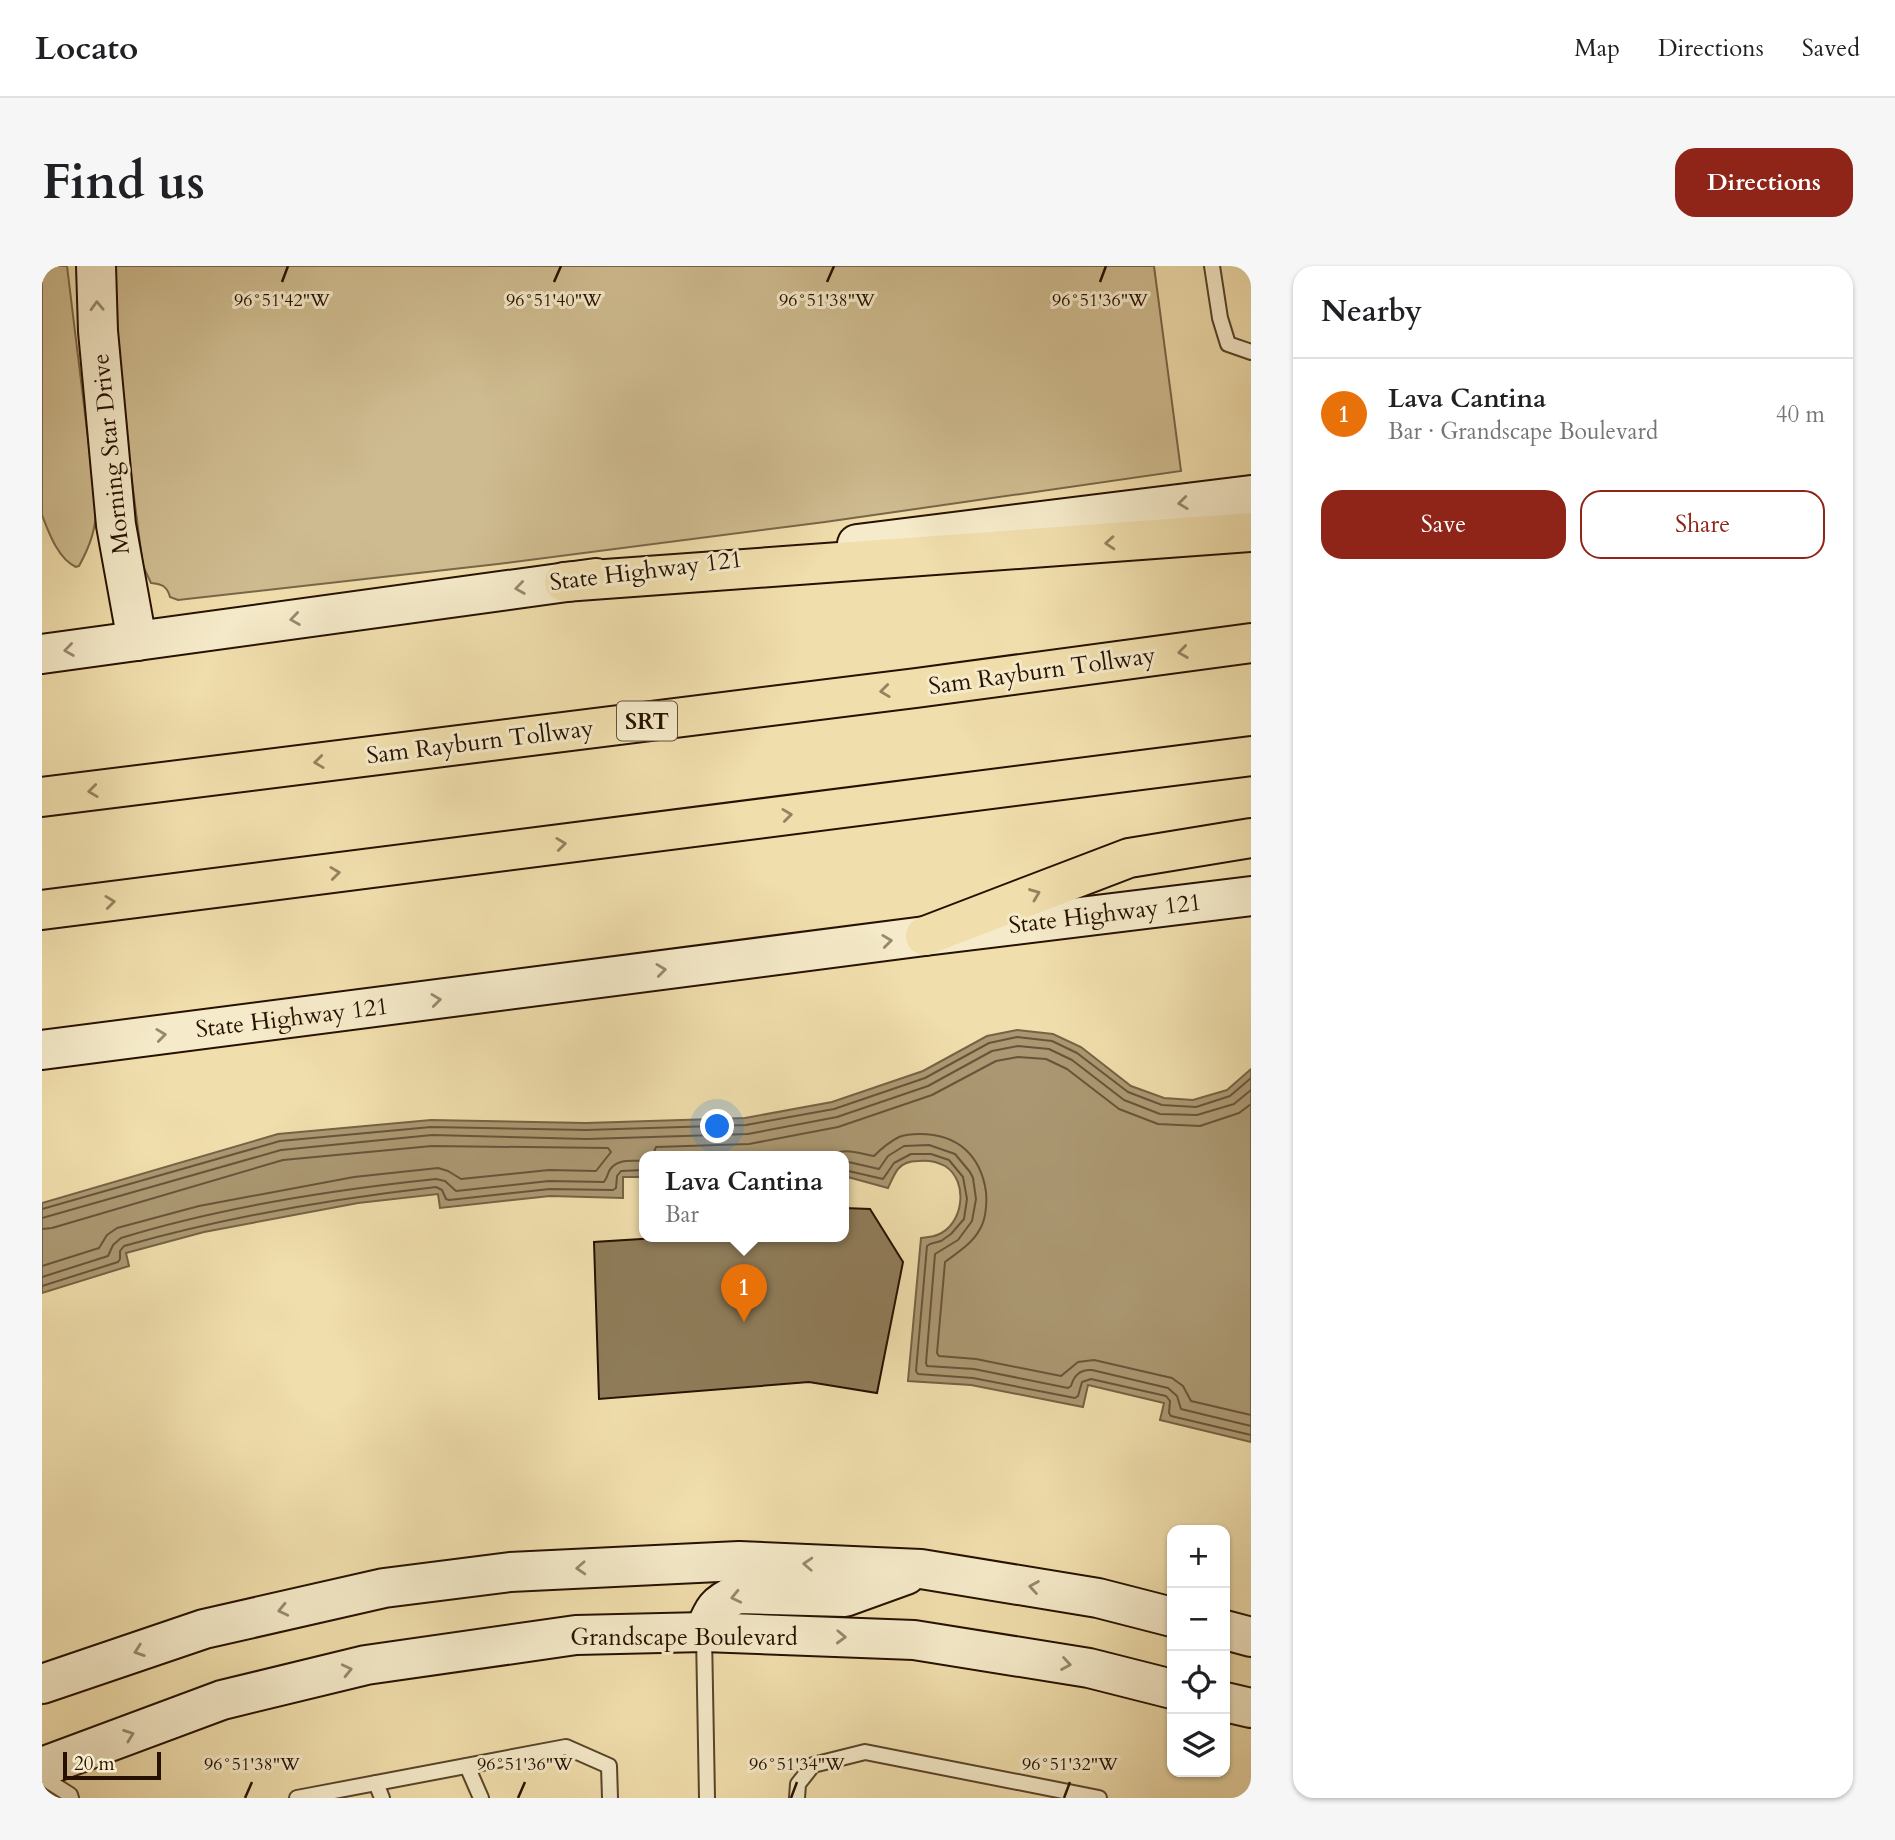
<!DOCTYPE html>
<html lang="en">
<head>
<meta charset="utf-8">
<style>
	:root { --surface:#fff; --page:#f6f6f6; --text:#202124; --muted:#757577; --line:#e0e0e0; --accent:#8f2418 }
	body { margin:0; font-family:Cardo,serif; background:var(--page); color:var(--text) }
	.controls { position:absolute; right:21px; bottom:21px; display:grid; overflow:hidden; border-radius:14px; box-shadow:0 2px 5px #0004 }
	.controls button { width:63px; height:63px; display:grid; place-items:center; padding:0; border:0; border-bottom:2px solid var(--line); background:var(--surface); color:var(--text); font:35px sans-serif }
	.scale { position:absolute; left:21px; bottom:18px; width:98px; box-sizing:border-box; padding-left:7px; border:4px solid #261100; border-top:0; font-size:19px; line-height:24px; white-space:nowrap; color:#261100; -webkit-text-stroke:5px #f5eac9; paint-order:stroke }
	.you { position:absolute; left:676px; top:861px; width:24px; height:24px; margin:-18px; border:5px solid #fff; border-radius:50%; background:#1a73e8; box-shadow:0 0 0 10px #1a73e833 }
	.badge { display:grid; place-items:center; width:46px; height:46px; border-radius:50%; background:var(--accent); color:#fff; font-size:23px; font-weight:700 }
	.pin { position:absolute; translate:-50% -58px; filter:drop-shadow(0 2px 4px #0008) }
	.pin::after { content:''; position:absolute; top:37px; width:24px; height:21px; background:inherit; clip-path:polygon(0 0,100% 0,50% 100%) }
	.popup { position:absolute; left:597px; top:885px; width:210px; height:91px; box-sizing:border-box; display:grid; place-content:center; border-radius:14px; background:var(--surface); filter:drop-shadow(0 2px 5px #0005); font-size:23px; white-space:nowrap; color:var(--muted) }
	.popup b { font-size:26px; color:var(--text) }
	.popup::after { content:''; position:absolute; left:50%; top:100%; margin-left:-14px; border:14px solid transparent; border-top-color:var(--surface) }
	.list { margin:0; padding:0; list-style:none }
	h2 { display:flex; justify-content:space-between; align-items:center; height:91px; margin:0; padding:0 28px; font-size:30px }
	h2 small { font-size:23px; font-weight:400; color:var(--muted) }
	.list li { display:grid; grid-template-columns:46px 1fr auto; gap:21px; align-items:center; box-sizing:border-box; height:112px; padding:0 28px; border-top:2px solid var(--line) }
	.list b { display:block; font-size:26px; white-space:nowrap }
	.list p { margin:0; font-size:23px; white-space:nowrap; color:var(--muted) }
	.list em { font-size:23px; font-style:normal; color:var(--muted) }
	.actions { display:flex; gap:14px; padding:21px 28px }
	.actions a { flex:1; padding:16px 0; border:2px solid var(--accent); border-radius:21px; text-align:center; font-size:24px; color:var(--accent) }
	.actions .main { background:var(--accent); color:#fff }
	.icon { flex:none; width:38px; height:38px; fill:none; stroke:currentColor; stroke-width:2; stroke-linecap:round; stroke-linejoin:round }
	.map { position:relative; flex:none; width:1209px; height:1532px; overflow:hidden; border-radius:21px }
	header { display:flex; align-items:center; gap:42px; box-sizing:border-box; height:98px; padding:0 35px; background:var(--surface); border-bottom:2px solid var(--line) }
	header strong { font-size:33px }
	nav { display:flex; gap:38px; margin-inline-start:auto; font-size:24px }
	.intro { display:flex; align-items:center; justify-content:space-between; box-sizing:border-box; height:168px; padding:0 42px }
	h1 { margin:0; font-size:49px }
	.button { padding:18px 32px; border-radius:21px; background:var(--accent); color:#fff; font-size:24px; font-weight:700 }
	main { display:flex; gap:42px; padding:0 42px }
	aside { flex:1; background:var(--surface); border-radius:21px; box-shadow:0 2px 5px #0004 }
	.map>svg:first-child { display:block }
</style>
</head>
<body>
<header>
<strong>Locato</strong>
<nav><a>Map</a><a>Directions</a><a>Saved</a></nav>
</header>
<div class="intro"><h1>Find us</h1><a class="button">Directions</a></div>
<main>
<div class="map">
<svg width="1209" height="1532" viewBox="0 0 1209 1532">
	<rect width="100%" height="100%" fill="#f0deac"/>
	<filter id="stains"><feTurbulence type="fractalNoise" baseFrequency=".00286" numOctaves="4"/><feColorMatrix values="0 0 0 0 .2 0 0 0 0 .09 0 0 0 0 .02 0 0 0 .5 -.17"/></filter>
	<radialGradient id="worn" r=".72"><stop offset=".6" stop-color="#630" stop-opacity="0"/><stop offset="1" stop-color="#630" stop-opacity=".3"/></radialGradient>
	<g fill="#cebb8f" stroke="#7a6648" stroke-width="2">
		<path d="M 0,0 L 25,0 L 54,238 C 55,261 48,280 37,300 L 34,301 C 16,293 7,267 0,249 Z"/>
		<path d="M 70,0 L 1112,0 L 1139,205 L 783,256 L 456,298 L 136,334 L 128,331 C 125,320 120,318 109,317 L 101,300 L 73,86 Z"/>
	</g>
	<path fill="#ab9872" stroke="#766244" stroke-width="2" d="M 975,764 L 1011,768 L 1039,781 L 1089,820 L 1122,832 L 1151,834 L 1185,824 L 1209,803 L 1209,1176 L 1118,1154 L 1122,1137 L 1046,1119 L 1041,1141 L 929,1119 L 866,1115 L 879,972 C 884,971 891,971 895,969 C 922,959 927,915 903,900 C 894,895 885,894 876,895 C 869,895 861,897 856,903 C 852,908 849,916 846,922 L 802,910 L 802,890 L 602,890 L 602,911 L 581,911 L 581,932 L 508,930 L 398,942 L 396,928 L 316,937 L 162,966 L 84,987 L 87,1000 L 0,1027 L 0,937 L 236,868 L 389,854 L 544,857 L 703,852 L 790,836 L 881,805 L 945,770 Z"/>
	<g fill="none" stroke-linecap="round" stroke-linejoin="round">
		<g stroke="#685439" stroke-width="2">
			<polyline points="617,890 612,886 614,881 707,878 796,861 890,829 954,795 976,791 1004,793 1025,803 1077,843 1116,858 1158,860 1197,847 1209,838"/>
			<path d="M 787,890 C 803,881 815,887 832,890 C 839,883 847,876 857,871 C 864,868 871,868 878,868 C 916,868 939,890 944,926 C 945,937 944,953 938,963 C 930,978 916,986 903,996 L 895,1087 L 897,1090 L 934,1093 L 1019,1110 L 1036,1096 L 1052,1094 L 1130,1112 L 1141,1120 L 1149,1135 L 1209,1149"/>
			<path d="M 802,895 L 837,903 L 846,890 L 862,880 L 887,879 L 913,888 L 928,906 L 931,912 L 934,933 L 930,955 L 916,974 L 893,988 L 884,1097 L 885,1100 L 932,1103 L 1026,1122 L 1029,1120 C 1032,1109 1038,1103 1050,1104 L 1126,1122 L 1135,1130 L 1139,1143 L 1209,1160"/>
			<polyline points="802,904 841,913 852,897 869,888 889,888 907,894 921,911 925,933 922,953 909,968 899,975 888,978 885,980 874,1105 876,1108 931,1112 1033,1132 1036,1130 1040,1116 1049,1113 1124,1130 1128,1135 1127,1147 1129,1150 1209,1169"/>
			<polyline points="0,943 238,875 389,861 544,864 704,859 792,843 883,812 947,777 975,771 1010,775 1035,787 1086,826 1120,839 1154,841 1188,830 1209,812"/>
			<polyline points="0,952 239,884 390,869 545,873 706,868 795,851 886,820 950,785 976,780 1007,783 1030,794 1082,834 1118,848 1155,849 1192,838 1209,824"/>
			<polyline points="0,963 10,962 241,894 390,880 566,882 569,886 554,905 507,904 419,913 406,905 396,902 312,911 157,940 75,962 65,969 57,982 0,1000"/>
			<path d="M 0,1011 L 66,990 L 71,979 L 79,972 C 179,941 289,924 394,913 L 403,915 L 414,925 L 507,915 L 562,916 C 565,912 566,908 567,905 C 574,892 590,895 602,895"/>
			<path d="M 0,1020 L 76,996 L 78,993 L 78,985 L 82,980 C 184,951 289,933 394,921 L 400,924 L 404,933 L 407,934 L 508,923 L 571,924 L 574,922 L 575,910 L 579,905 L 602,904"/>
		</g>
	</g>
	<polygon fill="#8f7c59" stroke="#261100" stroke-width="2" points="802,942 828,943 861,996 835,1127 767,1116 557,1133 552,976 647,970 802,970"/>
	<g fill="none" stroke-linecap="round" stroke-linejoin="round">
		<g stroke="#58442b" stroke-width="18">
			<g id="lane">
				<polyline points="1170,0 1178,52 1186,78 1209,86"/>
				<polyline points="662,1369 665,1532"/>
				<polyline points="425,1500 439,1532"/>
				<polyline points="0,1511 28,1529 29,1532"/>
				<polyline points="334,1517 340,1532"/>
				<polyline points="255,1532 524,1481 567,1500 568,1532"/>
				<polyline points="755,1532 756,1518 771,1499 823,1486 1057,1532"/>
			</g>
		</g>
		<g stroke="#261100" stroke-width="42">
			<g id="secondary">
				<polyline points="54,0 56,65 74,259 95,375"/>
				<polyline points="815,278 1209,229"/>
				<polyline points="0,388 554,312"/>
				<polyline points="0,784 883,670 1209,630"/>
				<polyline points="1183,1364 1209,1371"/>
				<path d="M 662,1366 C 671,1344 674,1337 696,1328 L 803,1331 L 864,1309"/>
				<polyline points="0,1418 162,1363 342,1322 468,1306 697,1295 879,1303 1056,1332 1130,1351"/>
				<polyline points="1183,1436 1209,1442"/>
				<polyline points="0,1501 180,1434 324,1399 534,1369 662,1366 872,1374 1047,1402 1130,1423"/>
			</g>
		</g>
		<g stroke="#261100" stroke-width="42">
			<g id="highway">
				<polyline points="522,316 1209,266"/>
				<polyline points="0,531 874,422 1209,377"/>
				<polyline points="0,644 1209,490"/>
				<polyline points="883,670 1087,592 1209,572"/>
			</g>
		</g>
		<use href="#lane" stroke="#f5eac9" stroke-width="14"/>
		<use href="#secondary" stroke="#f5eac9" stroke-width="38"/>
		<use href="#highway" stroke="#f0deac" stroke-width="38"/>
	</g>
	<defs><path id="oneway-chevron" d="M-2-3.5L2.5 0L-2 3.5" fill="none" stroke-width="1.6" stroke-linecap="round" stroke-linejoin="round" transform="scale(1.75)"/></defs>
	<g stroke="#98886f">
		<use href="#oneway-chevron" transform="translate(55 40) rotate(-92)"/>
		<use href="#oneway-chevron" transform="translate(1141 237) rotate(173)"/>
		<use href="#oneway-chevron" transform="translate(478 322) rotate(172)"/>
		<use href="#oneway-chevron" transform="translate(253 353) rotate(172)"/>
		<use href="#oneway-chevron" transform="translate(27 384) rotate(172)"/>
		<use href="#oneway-chevron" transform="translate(845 675) rotate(-7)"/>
		<use href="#oneway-chevron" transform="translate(619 704) rotate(-7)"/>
		<use href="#oneway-chevron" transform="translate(394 734) rotate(-7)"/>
		<use href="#oneway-chevron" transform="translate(119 769) rotate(-7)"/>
		<use href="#oneway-chevron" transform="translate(766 1298) rotate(-177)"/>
		<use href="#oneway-chevron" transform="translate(539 1302) rotate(177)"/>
		<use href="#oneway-chevron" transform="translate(992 1321) rotate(-171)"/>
		<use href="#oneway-chevron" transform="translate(694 1331) rotate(167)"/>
		<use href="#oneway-chevron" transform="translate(241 1344) rotate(167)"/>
		<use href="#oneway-chevron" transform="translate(799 1371) rotate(2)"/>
		<use href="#oneway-chevron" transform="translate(97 1385) rotate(161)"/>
		<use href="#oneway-chevron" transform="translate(1024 1398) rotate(9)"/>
		<use href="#oneway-chevron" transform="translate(305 1404) rotate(-13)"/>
		<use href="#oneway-chevron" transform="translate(87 1469) rotate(-20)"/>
	</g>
	<g stroke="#95825f">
		<use href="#oneway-chevron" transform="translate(1068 277) rotate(176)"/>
		<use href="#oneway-chevron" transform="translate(1141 386) rotate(172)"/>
		<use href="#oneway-chevron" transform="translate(843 425) rotate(173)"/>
		<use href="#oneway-chevron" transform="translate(277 496) rotate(173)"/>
		<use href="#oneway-chevron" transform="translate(51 525) rotate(173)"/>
		<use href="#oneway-chevron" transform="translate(745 549) rotate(-7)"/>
		<use href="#oneway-chevron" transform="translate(519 578) rotate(-7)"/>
		<use href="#oneway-chevron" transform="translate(293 607) rotate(-7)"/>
		<use href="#oneway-chevron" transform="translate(993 628) rotate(-21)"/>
		<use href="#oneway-chevron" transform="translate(68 636) rotate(-7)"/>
	</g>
	<path fill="none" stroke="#261100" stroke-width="2.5" d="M 240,16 L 246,0M 512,16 L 519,0M 785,16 L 792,0M 1058,16 L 1064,0M 203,1532 L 210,1516M 476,1532 L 483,1516M 749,1532 L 755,1516M 1022,1532 L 1028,1516"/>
	<g text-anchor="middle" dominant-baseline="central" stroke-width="6" stroke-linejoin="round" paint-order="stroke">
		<rect fill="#f5eac9" stroke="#64523c" stroke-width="2" x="575" y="435.5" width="60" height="39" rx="5"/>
		<g font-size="23" font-weight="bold" fill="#261100">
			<text x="605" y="455">SRT</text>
		</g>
		<g font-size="24" fill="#261100" stroke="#f5eac9">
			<text transform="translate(69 188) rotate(-96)">Morning Star Drive</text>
			<text transform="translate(604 305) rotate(-7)">State Highway 121</text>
			<text transform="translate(1000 405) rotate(-8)">Sam Rayburn Tollway</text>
			<text transform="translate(438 476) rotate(-7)">Sam Rayburn Tollway</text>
			<text transform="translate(1063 648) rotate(-7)">State Highway 121</text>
			<text transform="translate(250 752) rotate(-7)">State Highway 121</text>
			<text x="642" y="1371">Grandscape Boulevard</text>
		</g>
	</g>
	<g font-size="18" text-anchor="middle" fill="#261100" stroke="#f5eac9" stroke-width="6" stroke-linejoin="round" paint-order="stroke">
		<text x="240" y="40">96°51'42"W</text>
		<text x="512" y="40">96°51'40"W</text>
		<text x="785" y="40">96°51'38"W</text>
		<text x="1058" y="40">96°51'36"W</text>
		<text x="210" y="1504">96°51'38"W</text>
		<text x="483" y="1504">96°51'36"W</text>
		<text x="755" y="1504">96°51'34"W</text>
		<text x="1028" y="1504">96°51'32"W</text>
	</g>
	<rect width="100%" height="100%" filter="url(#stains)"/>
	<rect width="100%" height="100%" fill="url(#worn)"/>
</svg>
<div class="controls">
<button>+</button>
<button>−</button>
<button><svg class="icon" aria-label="locate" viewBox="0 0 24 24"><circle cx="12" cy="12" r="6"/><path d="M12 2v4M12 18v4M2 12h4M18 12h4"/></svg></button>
<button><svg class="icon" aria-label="layers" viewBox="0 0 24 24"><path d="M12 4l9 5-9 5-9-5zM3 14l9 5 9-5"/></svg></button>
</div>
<div class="scale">20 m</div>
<div class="you"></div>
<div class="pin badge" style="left:702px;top:1056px;background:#e8710a">1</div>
<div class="popup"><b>Lava Cantina</b>Bar</div>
</div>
<aside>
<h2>Nearby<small></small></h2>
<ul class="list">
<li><span class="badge" style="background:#e8710a">1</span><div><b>Lava Cantina</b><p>Bar · Grandscape Boulevard</p></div><em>40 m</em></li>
</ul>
<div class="actions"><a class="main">Save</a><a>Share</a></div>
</aside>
</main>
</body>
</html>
